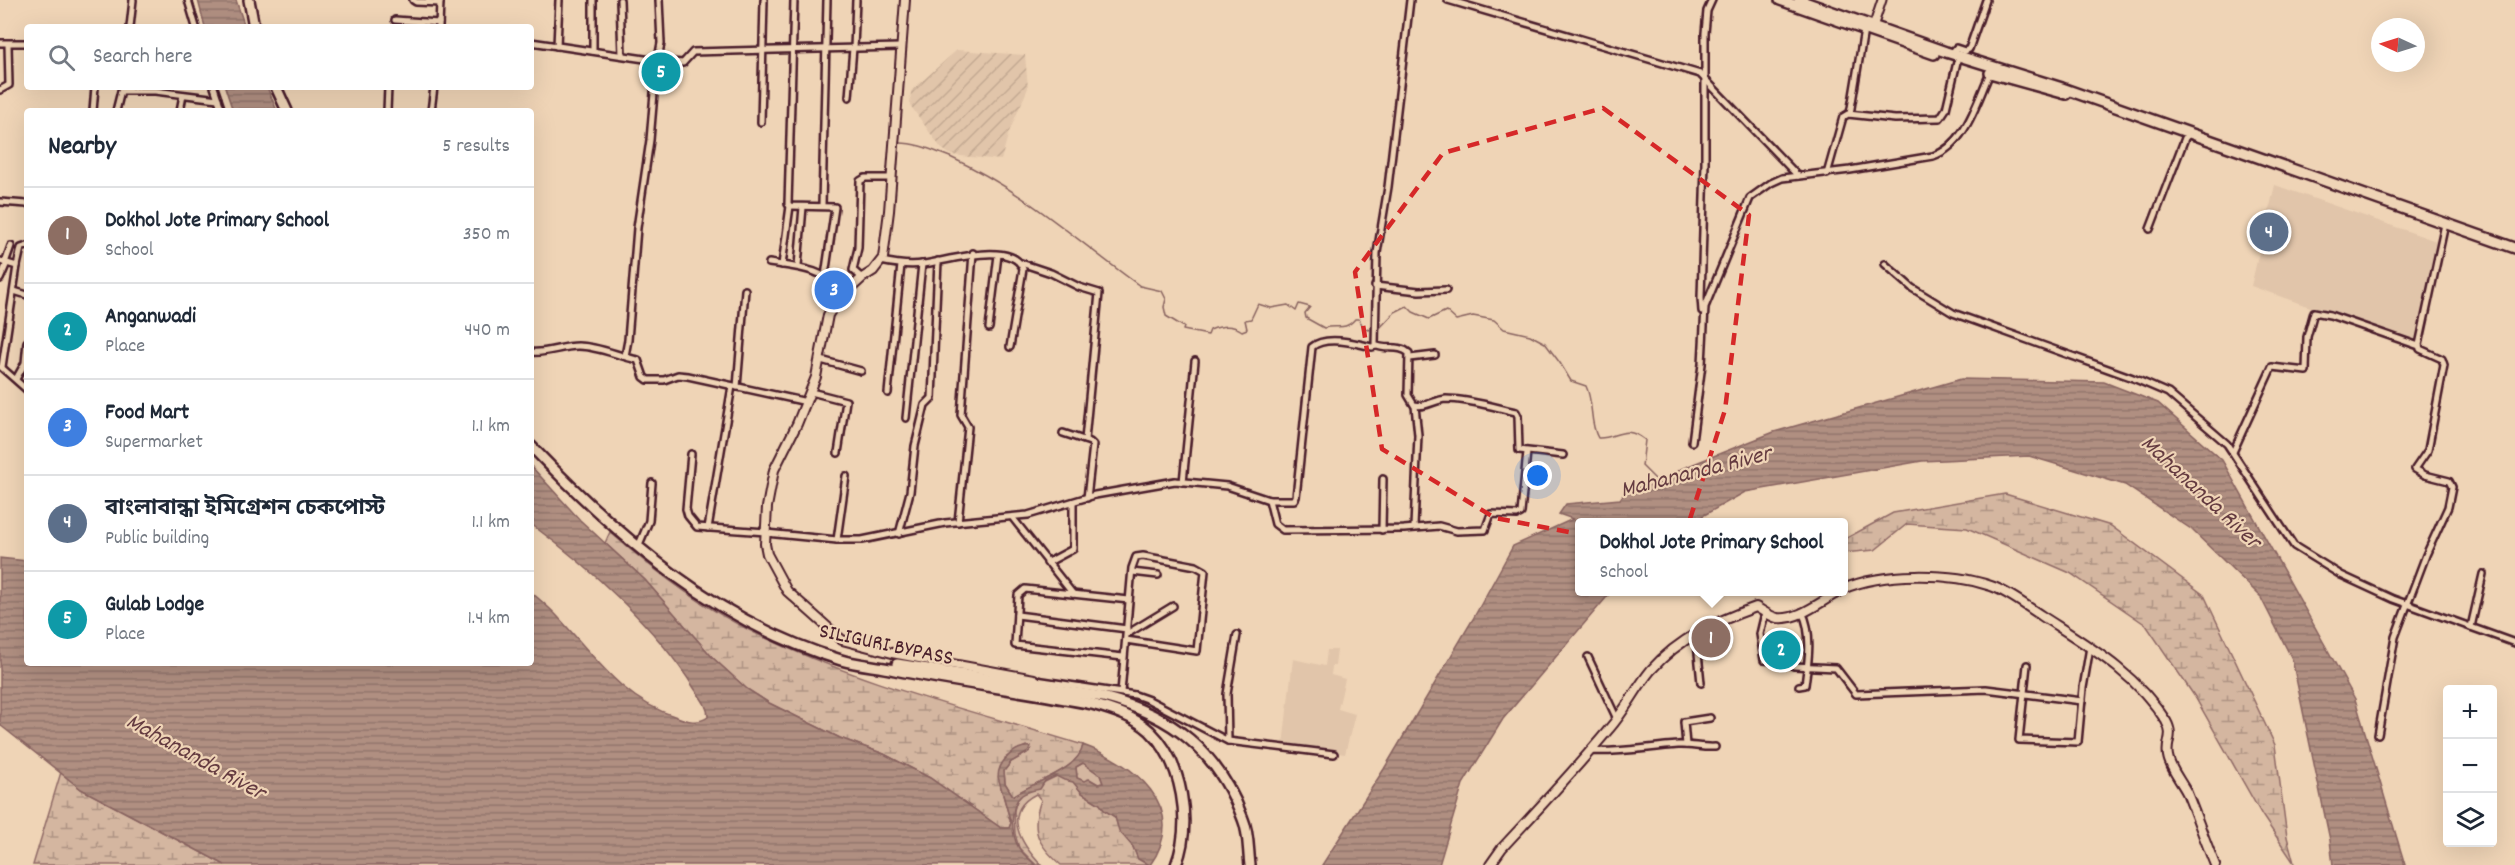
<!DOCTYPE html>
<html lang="en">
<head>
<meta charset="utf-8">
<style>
	:root { --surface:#fff; --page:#f2f2f3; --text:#1f2937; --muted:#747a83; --line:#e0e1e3; --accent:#1a73e8 }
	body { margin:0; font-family:Dekko,"Noto Sans Bengali",sans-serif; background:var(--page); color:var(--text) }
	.controls { position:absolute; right:18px; bottom:18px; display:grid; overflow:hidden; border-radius:6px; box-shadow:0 6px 24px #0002 }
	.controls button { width:54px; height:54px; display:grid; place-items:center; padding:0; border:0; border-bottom:2px solid var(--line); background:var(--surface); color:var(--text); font:30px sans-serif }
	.compass { position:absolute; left:2371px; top:18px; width:54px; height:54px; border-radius:50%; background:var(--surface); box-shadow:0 6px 24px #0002; rotate:274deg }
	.you { position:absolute; left:1538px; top:476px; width:21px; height:21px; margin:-15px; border:4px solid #fff; border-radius:50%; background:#1a73e8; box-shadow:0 0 0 9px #1a73e833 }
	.badge { display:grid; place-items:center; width:39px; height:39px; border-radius:50%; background:var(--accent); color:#fff; font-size:20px; font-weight:700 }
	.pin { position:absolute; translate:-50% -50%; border:3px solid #fff; box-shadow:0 2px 6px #0006 }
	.popup { position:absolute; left:1575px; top:518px; width:273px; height:78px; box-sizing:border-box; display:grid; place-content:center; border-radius:6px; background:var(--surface); filter:drop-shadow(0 2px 4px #0005); font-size:20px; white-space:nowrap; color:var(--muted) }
	.popup b { font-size:22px; color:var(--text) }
	.popup::after { content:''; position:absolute; left:50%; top:100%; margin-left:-12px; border:12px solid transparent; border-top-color:var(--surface) }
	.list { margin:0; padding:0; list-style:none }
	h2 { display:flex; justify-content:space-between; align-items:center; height:78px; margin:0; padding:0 24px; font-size:26px }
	h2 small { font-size:20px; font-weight:400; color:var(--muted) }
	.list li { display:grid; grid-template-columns:39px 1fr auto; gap:18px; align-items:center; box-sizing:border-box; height:96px; padding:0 24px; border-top:2px solid var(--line) }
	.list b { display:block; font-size:22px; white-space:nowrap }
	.list p { margin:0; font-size:20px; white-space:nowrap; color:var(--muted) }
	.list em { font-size:20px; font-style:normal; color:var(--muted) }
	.icon { flex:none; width:33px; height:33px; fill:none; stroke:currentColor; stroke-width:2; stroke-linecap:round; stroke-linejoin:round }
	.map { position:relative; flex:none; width:2515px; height:865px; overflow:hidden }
	.search { position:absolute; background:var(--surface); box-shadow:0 6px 24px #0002; left:24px; top:24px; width:510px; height:66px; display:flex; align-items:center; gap:15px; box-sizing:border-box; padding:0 21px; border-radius:6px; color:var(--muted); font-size:22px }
	.panel { position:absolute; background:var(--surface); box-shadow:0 6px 24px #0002; left:24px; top:108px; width:510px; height:558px; border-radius:6px }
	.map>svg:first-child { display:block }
</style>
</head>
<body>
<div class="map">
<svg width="2515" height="865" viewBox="0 0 2515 865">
	<defs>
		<pattern id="industrial-furrows" width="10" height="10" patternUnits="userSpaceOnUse" patternTransform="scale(1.5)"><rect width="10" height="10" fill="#e1c5aa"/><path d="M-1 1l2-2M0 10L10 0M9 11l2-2" fill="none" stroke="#c3a992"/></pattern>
		<pattern id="wetland-marsh" width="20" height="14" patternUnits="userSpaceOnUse" patternTransform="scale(1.5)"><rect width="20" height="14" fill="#d4b6a0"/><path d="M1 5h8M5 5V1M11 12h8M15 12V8" fill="none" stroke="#ae9383"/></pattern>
		<pattern id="water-rules" width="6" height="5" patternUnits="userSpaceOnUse" patternTransform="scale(1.5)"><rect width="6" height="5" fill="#b08f81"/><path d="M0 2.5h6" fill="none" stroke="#91746a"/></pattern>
	</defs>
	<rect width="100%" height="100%" fill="#efd4b6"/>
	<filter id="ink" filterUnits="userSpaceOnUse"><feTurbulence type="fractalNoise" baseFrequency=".0167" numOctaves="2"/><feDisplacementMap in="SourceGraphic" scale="12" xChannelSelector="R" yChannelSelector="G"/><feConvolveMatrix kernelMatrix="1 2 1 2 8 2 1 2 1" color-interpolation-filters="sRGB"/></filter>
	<g filter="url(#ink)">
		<g fill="#e1c5aa">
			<polygon points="2275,185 2439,242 2417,345 2251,286"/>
			<polygon points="1719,624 1724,642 1700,646 1698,633"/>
			<polygon points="1327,650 1337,650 1335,666 1332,666 1331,675 1345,679 1338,709 1355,714 1345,754 1283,745 1293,659 1325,666"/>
		</g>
		<polygon fill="url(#industrial-furrows)" points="957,50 1025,55 1028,88 1009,132 1001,160 951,155 941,148 910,105 911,91"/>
		<g fill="url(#wetland-marsh)" stroke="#8f6a66" stroke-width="1.5">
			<polygon points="2005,494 2111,526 2204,595 2275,745 2287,837 2294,863 2262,815 2195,697 2146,625 2070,573 1967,528 1907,524 1875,550 1843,553 1843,540 1893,513"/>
			<path d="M 610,532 C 654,571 703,608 755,633 C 859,684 973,711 1083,745 C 1079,771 1032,782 1013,796 L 1005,783 L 1004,771 L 1011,762 L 1027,753 L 1026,746 L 1005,758 L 1001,788 L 1011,823 L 1009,828 L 1001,828 L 930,778 L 884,754 L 840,738 L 769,703 L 747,689 L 713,658 L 645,580 L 605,543 Z"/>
			<polygon points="1083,763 1100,775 1103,783 1098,784 1090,779 1084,781 1077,778 1076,767"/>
			<polygon points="61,772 81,789 225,865 33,865"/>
			<path d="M 1057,776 L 1073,781 L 1082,793 L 1100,804 L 1104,810 L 1115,817 L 1118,827 L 1133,847 L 1138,859 L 1148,865 L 1061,865 C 1037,844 1030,830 1041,800 L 1036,794 C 1000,812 1022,845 1041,865 L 1036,865 L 1019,848 L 1015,834 L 1014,810 L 1017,800 L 1024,792 Z"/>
		</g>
		<g fill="url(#water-rules)" stroke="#87625f" stroke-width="1.5" fill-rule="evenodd">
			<polygon points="198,0 236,0 245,27 205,27"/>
			<polygon points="225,87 267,87 277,111 233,111"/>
			<polygon points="1961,379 2104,382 2158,403 2222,460 2355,699 2405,865 2333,865 2330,840 2292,659 2260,596 2191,529 2125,485 2029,456 1922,461 1745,492 1692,522 1579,522 1579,592 1611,592 1503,719 1463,784 1439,865 1322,865 1384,769 1473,619 1513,546 1573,519 1559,514 1566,504 1620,499 1629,488 1662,484 1681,469 1774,432"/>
			<path d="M 531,466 L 580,520 L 645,580 L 713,658 L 747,689 L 769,703 L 840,738 L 884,754 L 930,778 L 1001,828 L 1009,828 L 1011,823 L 998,777 C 998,762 1015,745 1031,747 L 1030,751 L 1011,762 L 1004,771 L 1005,783 L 1013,796 C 1032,782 1079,771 1083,745 C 1133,763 1191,807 1150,865 L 1138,859 L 1133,847 L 1119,831 L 1115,817 L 1104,810 L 1100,804 L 1082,793 L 1073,782 L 1064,780 L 1056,776 L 1045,781 L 1040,789 C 1034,790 1027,791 1022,795 C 1009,805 1011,835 1019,848 C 1023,855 1030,860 1036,865 L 225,865 L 81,789 L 0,725 L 0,558 L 27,561 L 27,663 L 531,663 L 531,592 C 540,600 550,608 558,617 C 595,657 622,700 677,717 C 687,721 698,724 708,717 C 708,706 700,697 694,688 C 656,627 589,567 531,524 ZM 1083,763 L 1100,775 L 1103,783 L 1098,784 L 1089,779 L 1084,781 L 1077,778 L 1076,767 Z"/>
		</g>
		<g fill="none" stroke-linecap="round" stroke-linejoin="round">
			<g stroke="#87625f" stroke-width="1.5">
				<path d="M 897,143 C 915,142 934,151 950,157 C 1023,190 1076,240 1140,286 L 1162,291 L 1166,299 L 1164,307 L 1166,316 L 1184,327 L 1183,330 L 1208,335 L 1210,330 C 1220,326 1232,324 1242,331 L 1247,329 L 1245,320 L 1251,319 L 1258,304 L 1271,308 L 1288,305 L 1296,311 L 1299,304 L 1310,307 L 1305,313 L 1306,318 L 1324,328 C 1337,324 1344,332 1355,319 L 1359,319 L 1364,328 L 1369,330"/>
				<path d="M 1378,330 L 1395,312 L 1407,306 L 1413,312 L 1429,319 L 1446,311 L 1456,320 L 1473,316 L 1494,320 L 1504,329 L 1530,335 L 1545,343 L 1560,363 L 1571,381 L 1586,386 C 1594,403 1589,422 1598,438 C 1617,439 1624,423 1645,440 L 1642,466 L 1661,485"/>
			</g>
			<g stroke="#4a1f2b" stroke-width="10">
				<g id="minor">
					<polyline points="188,0 196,27"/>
					<polyline points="413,0 416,2 440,3"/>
					<polyline points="593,0 593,51"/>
					<polyline points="620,0 622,55"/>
					<polyline points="794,0 788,204 790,206 835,207 825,276"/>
					<path d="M 1410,0 L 1388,187 L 1377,253 L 1375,345 C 1385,351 1399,344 1409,353 L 1408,395 L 1414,405 C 1426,408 1434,400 1446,399 C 1468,399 1494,407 1516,412 L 1518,416 L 1519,450 L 1563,455"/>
					<polyline points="1448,0 1700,74 1798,176"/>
					<polyline points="395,20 439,23"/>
					<polyline points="130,27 133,0"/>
					<polyline points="439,27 440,2"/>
					<polyline points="531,42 658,61 683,63 693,52 900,47"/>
					<polyline points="0,43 27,43"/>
					<polyline points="557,46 559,0"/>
					<polyline points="854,48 856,0"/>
					<polyline points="1951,54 1956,48 1965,51 1969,49 1986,0"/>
					<polyline points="214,87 222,111"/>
					<polyline points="0,90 9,85 8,44"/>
					<polyline points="122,91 155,91 218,99"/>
					<polyline points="849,97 853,48"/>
					<polyline points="93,111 95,87"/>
					<polyline points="116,111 122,87"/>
					<polyline points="180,111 183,95"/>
					<polyline points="387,111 388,87"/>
					<polyline points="431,111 434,87"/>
					<polyline points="1850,114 1864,30"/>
					<polyline points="761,122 764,0"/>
					<polyline points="1827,174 1843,117 1848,114 1895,119 1940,118 1946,109 1957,62"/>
					<polyline points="0,202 27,204"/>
					<polyline points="822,205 827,0"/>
					<polyline points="2150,229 2185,138 2190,133"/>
					<polyline points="0,261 17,266 21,248 27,246"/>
					<path d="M 881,261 C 895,264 909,266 923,264 C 944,262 1013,239 1023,269 L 1010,347"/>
					<polyline points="5,263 11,246"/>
					<path d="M 769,263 C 796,267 827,269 844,293"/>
					<polyline points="1021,263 1051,273 1079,287 1099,293 1085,440"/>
					<polyline points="1885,264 1912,288 1953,313 2133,378 2168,393 2227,444 2294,546 2341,575 2393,599 2515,643"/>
					<polyline points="782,265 790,206"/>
					<polyline points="798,266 803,207"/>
					<polyline points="862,278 853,270 858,248 860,181 865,178 890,178"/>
					<polyline points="0,279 7,263"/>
					<polyline points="1375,286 1419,291 1446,290"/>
					<polyline points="14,291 27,295"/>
					<polyline points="1702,311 1701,298 1705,163 1705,33 1707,11 1712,0"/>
					<polyline points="989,328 998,255"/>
					<path d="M 531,352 C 546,354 562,346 578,346 C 598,346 618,356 638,360 L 644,377 L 648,380 L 664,380 L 678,375 L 688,376 L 807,402"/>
					<polyline points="625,356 628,340 637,228 650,140 656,70 661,43 659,0"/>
					<polyline points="1410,358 1435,355"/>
					<polyline points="821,360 861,371"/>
					<polyline points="1,367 27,390"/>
					<polyline points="2,367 17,266"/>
					<polyline points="16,379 25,363 27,342"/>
					<polyline points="737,387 745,290"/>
					<polyline points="811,392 846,401 838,453"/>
					<polyline points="888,393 901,265"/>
					<polyline points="906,418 922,264"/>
					<polyline points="1063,433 1090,442 1093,445 1087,498"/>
					<path d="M 1692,442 L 1702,364 L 1705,307 L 1750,198 L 1771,183 L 1782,178 L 1850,170 L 1933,156 C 1966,145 1977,101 1990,73"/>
					<polyline points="2233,452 2272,367 2306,371 2307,337 2314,312 2330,315 2419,346"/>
					<polyline points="691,454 686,509 688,516 697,527 766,532"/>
					<polyline points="1183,482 1195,361"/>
					<polyline points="1269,500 1275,524 1283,530 1404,529 1439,526 1457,531 1485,530 1491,514 1517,515 1521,513 1527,452"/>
					<polyline points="1012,517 1073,594"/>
					<polyline points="958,522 968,427 961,415 973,253"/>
					<polyline points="1414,527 1418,435 1415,406"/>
					<polyline points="708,528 732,386"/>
					<polyline points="1382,530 1383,479"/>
					<path d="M 766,533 L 837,540 L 862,540 L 945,523 L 1028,515 L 1095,495 L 1175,481 L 1227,486 L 1269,500 L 1294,500 L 1296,497 L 1312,347 C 1325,335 1356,343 1372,347 L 1376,346"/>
					<polyline points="899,534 910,492 915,446 925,405 932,398 938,261"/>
					<polyline points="837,540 846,476"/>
					<polyline points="638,547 649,521 652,483"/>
					<polyline points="1047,563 1073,549 1073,502"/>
					<polyline points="1132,572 1158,575"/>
					<polyline points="1765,613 1760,634 1764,660 1784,662 1794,666 1836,668 1856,694 1986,689 2082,701"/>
					<polyline points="1017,615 1127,629"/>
					<polyline points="2471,627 2483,574"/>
					<polyline points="1696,633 1701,683"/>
					<polyline points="1127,634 1173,606"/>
					<polyline points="1123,657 1015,645 1018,595 1025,589 1129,600"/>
					<polyline points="1588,657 1617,719"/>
					<polyline points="2027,665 2019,740 2078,742 2083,688 2090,647"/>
					<polyline points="1036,680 1135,695 1149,700 1228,741 1334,754"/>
					<path d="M 1799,686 L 1805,685 C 1808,663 1813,632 1802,612"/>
					<polyline points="1121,692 1132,568 1136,557 1143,556 1196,566 1205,571 1197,651 1126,640"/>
					<polyline points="2378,735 2395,637 2426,555 2448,507 2452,487 2449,481 2425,475 2415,469 2428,450 2444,365 2442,359 2420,349 2419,345 2445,224"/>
					<polyline points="1228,741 1227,694 1237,635"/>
					<polyline points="1686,745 1684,722 1710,718"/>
					<path d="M 1589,751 C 1619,753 1648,747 1678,745 C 1690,744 1702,748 1715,747"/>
				</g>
			</g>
			<g stroke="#4a1f2b" stroke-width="11">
				<polyline id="tertiary" points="1873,27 1882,0"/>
			</g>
			<g stroke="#4a1f2b" stroke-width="12">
				<g id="secondary">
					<polyline points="905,0 889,211 883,258 873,271 862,278 838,300 828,315 816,377 797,424 774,470 767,507 765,544 767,554 787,591 842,640 892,653 1034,679 1046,688"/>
					<path d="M 1843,589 C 1882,572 1950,572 1991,586 C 2009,592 2026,606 2042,616 C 2088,646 2136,673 2166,721 C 2175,737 2165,742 2168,756 C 2170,769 2181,781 2187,793 C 2197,817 2205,841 2215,865"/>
					<path d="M 1490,865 L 1502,848 C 1538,809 1575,770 1609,729 C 1625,711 1636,688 1651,670 C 1679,638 1717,621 1756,607 C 1763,611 1769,616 1777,618 C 1798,621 1821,601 1839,592"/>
				</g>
			</g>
			<g stroke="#4a1f2b" stroke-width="14">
				<g id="trunk">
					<polyline points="249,0 254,27"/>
					<polyline points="1780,0 1934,54"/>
					<polyline points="1799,0 1946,52 2062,88 2515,248"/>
					<polyline points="1990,73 2066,94"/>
					<polyline points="276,87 287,111"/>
					<path d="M 531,446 C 619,538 717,623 841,660 C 858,665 877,666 895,670 C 960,683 1026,691 1092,704 C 1113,710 1133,716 1150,731 C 1183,763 1192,823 1176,865"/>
					<path d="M 897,664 L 1103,697 C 1172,715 1218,751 1243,819 C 1249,833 1248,850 1250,865"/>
				</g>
			</g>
			<use href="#minor" stroke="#efd4b6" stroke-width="5"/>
			<use href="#tertiary" stroke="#efd4b6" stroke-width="7"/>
			<use href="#secondary" stroke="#efd4b6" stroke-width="8"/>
			<use href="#trunk" stroke="#efd4b6" stroke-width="9"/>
		</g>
	</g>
	<path fill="none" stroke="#d62828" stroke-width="4.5" stroke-dasharray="12 8" stroke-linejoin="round" d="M 1603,108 L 1749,215 L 1725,410 L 1679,553 L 1495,518 L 1382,449 L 1355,272 L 1443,153 Z"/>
	<g text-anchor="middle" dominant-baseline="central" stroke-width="4.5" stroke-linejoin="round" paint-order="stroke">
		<g font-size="22" fill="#4a1f2b" stroke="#efd4b6">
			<text transform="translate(886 646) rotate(12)">SILIGURI BYPASS</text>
		</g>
		<g font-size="24" font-style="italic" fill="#643b40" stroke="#efd4b6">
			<text transform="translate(1696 473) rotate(-14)">Mahananda River</text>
			<text transform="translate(2200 493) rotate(43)">Mahananda River</text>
			<text transform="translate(195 758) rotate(29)">Mahananda River</text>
		</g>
	</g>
</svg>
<div class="controls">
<button>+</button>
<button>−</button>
<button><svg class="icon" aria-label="layers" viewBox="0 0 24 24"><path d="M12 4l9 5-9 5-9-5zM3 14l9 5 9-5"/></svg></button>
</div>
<svg class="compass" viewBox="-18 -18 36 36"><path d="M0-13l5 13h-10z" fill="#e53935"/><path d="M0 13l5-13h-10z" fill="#747a83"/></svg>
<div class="you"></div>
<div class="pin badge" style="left:1711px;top:638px;background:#8d6e63">1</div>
<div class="popup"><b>Dokhol Jote Primary School</b>School</div>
<div class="pin badge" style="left:1781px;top:650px;background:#0f9aa8">2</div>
<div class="pin badge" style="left:834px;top:290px;background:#3f7fe0">3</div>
<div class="pin badge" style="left:2269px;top:232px;background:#5c6f8a">4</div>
<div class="pin badge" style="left:661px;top:72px;background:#0f9aa8">5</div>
<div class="search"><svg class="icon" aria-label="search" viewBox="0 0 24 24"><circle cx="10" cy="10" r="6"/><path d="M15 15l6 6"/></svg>Search here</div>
<section class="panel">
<h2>Nearby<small>5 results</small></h2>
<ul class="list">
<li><span class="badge" style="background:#8d6e63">1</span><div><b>Dokhol Jote Primary School</b><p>School</p></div><em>350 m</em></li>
<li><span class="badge" style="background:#0f9aa8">2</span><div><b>Anganwadi</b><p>Place</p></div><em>440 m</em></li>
<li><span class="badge" style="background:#3f7fe0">3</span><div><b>Food Mart</b><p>Supermarket</p></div><em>1.1 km</em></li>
<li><span class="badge" style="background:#5c6f8a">4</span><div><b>বাংলাবান্ধা ইমিগ্রেশন চেকপোস্ট</b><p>Public building</p></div><em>1.1 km</em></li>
<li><span class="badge" style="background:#0f9aa8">5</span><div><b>Gulab Lodge</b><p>Place</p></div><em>1.4 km</em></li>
</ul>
</section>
</div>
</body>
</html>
